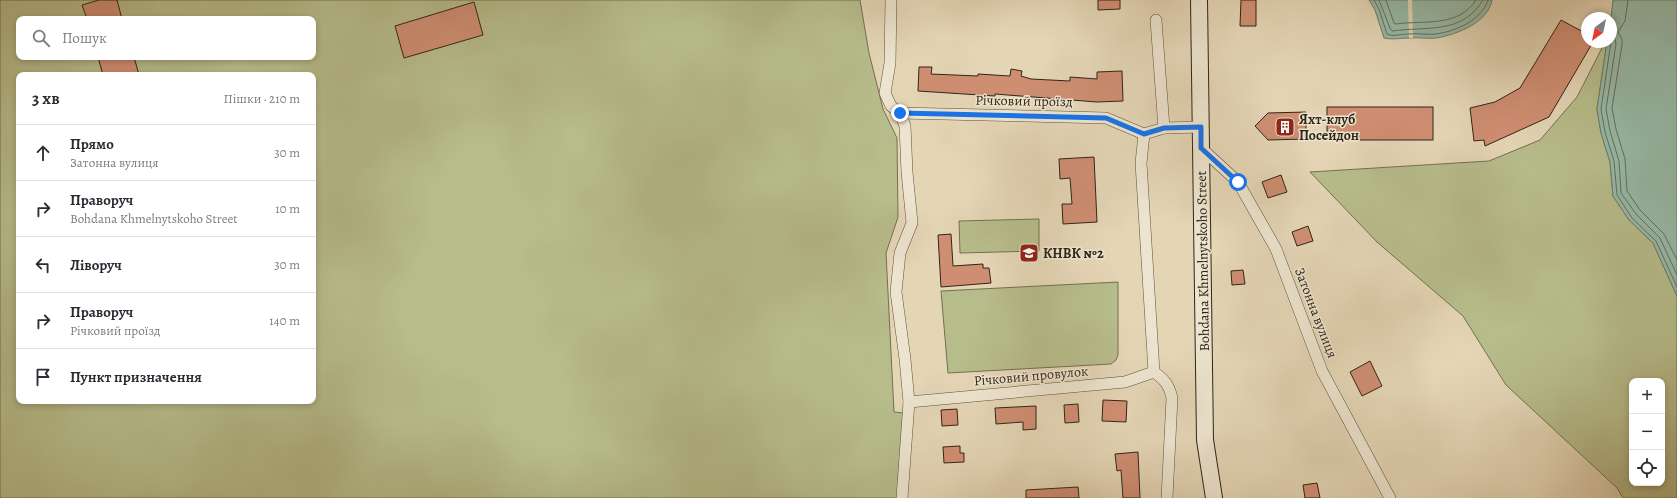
<!DOCTYPE html>
<html lang="uk">
<head>
<meta charset="utf-8">
<style>
	:root { --surface:#fff; --page:#f2f2f3; --text:#2b2b33; --muted:#7c7c81; --line:#e1e1e2 }
	body { margin:0; font-family:Alegreya,serif; background:var(--page); color:var(--text) }
	.controls { position:absolute; right:12px; bottom:12px; display:grid; overflow:hidden; border-radius:8px; box-shadow:0 2px 6px #0003 }
	.controls button { width:36px; height:36px; display:grid; place-items:center; padding:0; border:0; border-bottom:1px solid var(--line); background:var(--surface); color:var(--text); font:20px sans-serif }
	.compass { position:absolute; left:1581px; top:12px; width:36px; height:36px; border-radius:50%; background:var(--surface); box-shadow:0 2px 6px #0003; rotate:213deg }
	.stop { position:absolute; width:12px; height:12px; margin:-9px; border:3px solid #1a73e8; border-radius:50%; background:#fff }
	.stop.end { background:#1a73e8; border-color:#fff; box-shadow:0 1px 4px #0008 }
	.list { margin:0; padding:0; list-style:none }
	h2 { display:flex; justify-content:space-between; align-items:center; height:52px; margin:0; padding:0 16px; font-size:17px }
	h2 small { font-size:13px; font-weight:400; color:var(--muted) }
	.list li { display:grid; grid-template-columns:26px 1fr auto; gap:12px; align-items:center; box-sizing:border-box; height:56px; padding:0 16px; border-top:1px solid var(--line) }
	.list b { display:block; font-size:15px; white-space:nowrap }
	.list p { margin:0; font-size:13px; white-space:nowrap; color:var(--muted) }
	.list em { font-size:13px; font-style:normal; color:var(--muted) }
	.icon { flex:none; width:22px; height:22px; fill:none; stroke:currentColor; stroke-width:2; stroke-linecap:round; stroke-linejoin:round }
	.map { position:relative; flex:none; width:1677px; height:498px; overflow:hidden }
	.search { position:absolute; background:var(--surface); box-shadow:0 2px 6px #0003; left:16px; top:16px; width:300px; height:44px; display:flex; align-items:center; gap:10px; box-sizing:border-box; padding:0 14px; border-radius:8px; color:var(--muted); font-size:15px }
	.panel { position:absolute; background:var(--surface); box-shadow:0 2px 6px #0003; left:16px; top:72px; width:300px; height:332px; border-radius:8px }
	.map>svg:first-child { display:block }
</style>
</head>
<body>
<div class="map">
<svg width="1677" height="498" viewBox="0 0 1677 498">
	<rect width="100%" height="100%" fill="#e4d5b5"/>
	<filter id="stains"><feTurbulence type="fractalNoise" baseFrequency=".005" numOctaves="4"/><feColorMatrix values="0 0 0 0 .2 0 0 0 0 .09 0 0 0 0 .02 0 0 0 .5 -.17"/></filter>
	<radialGradient id="worn" r=".72"><stop offset=".6" stop-color="#630" stop-opacity="0"/><stop offset="1" stop-color="#630" stop-opacity=".3"/></radialGradient>
	<g fill="#b7bc8b" stroke="#737052" fill-rule="evenodd">
		<path d="M 0,0 L 860,0 L 869,53 L 883,109 L 897,138 L 898,217 L 886,253 L 894,412 L 903,413 L 897,498 L 0,498 ZM 19,19 L 313,19 L 313,57 L 19,57 ZM 19,75 L 313,75 L 313,401 L 19,401 Z"/>
		<path d="M 1605,42 L 1607,42 L 1597,109 L 1601,133 L 1610,162 L 1613,196 L 1629,220 L 1653,243 L 1677,296 L 1677,498 L 1623,498 L 1617,488 L 1506,385 L 1463,316 L 1377,242 L 1310,172 L 1489,161 L 1540,140 L 1577,97 ZM 1632,381 L 1662,381 L 1662,483 L 1632,483 Z"/>
		<polygon points="1039,219 1039,251 960,253 959,221"/>
		<polygon points="1118,282 1118,355 1116,360 1111,364 948,373 941,291"/>
	</g>
	<g fill="#97b9a7" stroke="#6d7e6e">
		<path d="M 1369,0 L 1492,0 C 1488,23 1457,34 1437,38 C 1428,39 1418,37 1409,38 C 1400,38 1393,40 1384,38 L 1375,10 Z"/>
		<polygon points="1613,0 1677,0 1677,296 1653,243 1629,220 1613,196 1610,162 1601,133 1597,109 1607,42 1611,42 1611,18"/>
	</g>
	<polygon fill="#e4d5b5" points="1408,0 1412,0 1413,38 1409,38"/>
	<g fill="none" stroke-linecap="round" stroke-linejoin="round">
		<g stroke="#636f60" stroke-width="1">
			<path d="M 1374,0 L 1379,9 L 1387,34 C 1393,37 1401,34 1408,34 C 1417,33 1427,35 1436,34 C 1456,31 1481,21 1488,0"/>
			<path d="M 1379,0 L 1390,28 L 1392,31 C 1427,26 1462,35 1483,0"/>
			<path d="M 1386,0 L 1394,23 L 1396,24 C 1424,20 1458,28 1476,0"/>
			<polyline points="1628,0 1625,21 1618,32 1622,39 1622,45 1612,108 1616,129 1625,159 1627,191 1640,210 1664,234 1677,260"/>
			<polyline points="1611,34 1615,39 1616,44 1606,109 1610,131 1619,161 1621,193 1636,214 1660,238 1677,275"/>
			<polyline points="1611,42 1601,109 1605,132 1614,161 1617,195 1632,218 1656,241 1677,287"/>
		</g>
	</g>
	<g fill="#cf8e72" stroke="#2f2518">
		<polygon points="99,0 117,0 122,19 87,19 82,5"/>
		<polygon points="1098,0 1120,0 1120,9 1098,10"/>
		<polygon points="1241,0 1256,0 1256,26 1240,26"/>
		<polygon points="474,2 483,35 404,58 395,26"/>
		<polygon points="1561,20 1587,34 1587,42 1593,42 1549,117 1485,146 1484,140 1474,141 1470,108 1495,102 1520,88"/>
		<polygon points="98,57 134,57 139,75 103,75"/>
		<polygon points="919,67 932,67 931,74 978,76 978,74 1010,76 1011,69 1022,71 1021,76 1031,79 1070,81 1070,77 1097,79 1097,72 1122,71 1123,101 1097,102 995,94 995,96 918,91"/>
		<rect x="1327" y="107" width="106" height="33"/>
		<polygon points="1306,112 1306,139 1268,140 1255,126 1268,113"/>
		<polygon points="1094,157 1097,222 1063,224 1062,204 1072,204 1070,178 1060,179 1059,159"/>
		<polygon points="1281,175 1287,192 1268,198 1262,182"/>
		<polygon points="1308,226 1313,241 1297,246 1292,232"/>
		<polygon points="951,234 953,266 983,264 983,268 989,268 991,283 941,287 938,235"/>
		<polygon points="1243,270 1245,284 1232,285 1231,271"/>
		<polygon points="1370,361 1382,386 1362,396 1350,372"/>
		<polygon points="1103,400 1127,401 1126,422 1102,421"/>
		<polygon points="1078,404 1079,422 1065,423 1064,405"/>
		<polygon points="1036,406 1036,429 1023,430 1023,422 996,424 995,408"/>
		<polygon points="957,409 958,425 942,426 941,410"/>
		<polygon points="960,446 960,453 964,453 964,462 944,463 943,447"/>
		<polygon points="1138,452 1140,498 1123,498 1121,470 1117,471 1115,454"/>
		<polygon points="1317,483 1320,498 1305,498 1303,485"/>
		<polygon points="1078,487 1079,498 1026,498 1026,490"/>
	</g>
	<g fill="none" stroke-linecap="round" stroke-linejoin="round">
		<g stroke="#5c513f" stroke-width="12">
			<g id="street">
				<polyline points="891,0 890,63 885,93 891,106 900,113 905,126 907,172 912,223 900,253 896,292 905,359 909,402 902,498"/>
				<path d="M 1156,20 L 1164,128 L 1144,134 L 1141,163 L 1154,372 C 1165,380 1169,385 1172,398 L 1167,498"/>
				<polyline points="900,113 1106,118 1144,134"/>
				<polyline points="1164,128 1201,127"/>
				<polyline points="1201,148 1238,182 1276,249 1322,371 1390,498"/>
				<polyline points="909,402 1125,382 1154,372"/>
			</g>
		</g>
		<g stroke="#2f2518" stroke-width="18">
			<polyline id="secondary" points="1199,0 1205,440 1214,498"/>
		</g>
		<use href="#street" stroke="#ede4cf" stroke-width="11"/>
		<use href="#secondary" stroke="#ede4cf" stroke-width="16"/>
	</g>
	<g fill="none" stroke-linecap="round" stroke-linejoin="round">
		<polyline stroke="#1a73e8" stroke-width="5" points="900,113 1106,118 1144,134 1164,128 1201,127 1201,148 1238,182"/>
	</g>
	<defs>
		<g id="building-square" transform="scale(1)"><rect x="-9" y="-9" width="18" height="18" rx="4" fill="#8f2418" stroke="#ede4cf"/><path d="M-4-6H4V6H1V3H-1V6H-4ZM-2.5-4.3h1.7v1.8h-1.7ZM.8-4.3h1.7v1.8H.8ZM-2.5-1h1.7V.8h-1.7ZM.8-1h1.7V.8H.8Z" fill="#fff"/></g>
		<g id="school-square" transform="scale(1)"><rect x="-9" y="-9" width="18" height="18" rx="4" fill="#8f2418" stroke="#ede4cf"/><path d="M0-5L7-2L0 1L-7-2ZM-4 1L0 2.5L4 1V4Q0 6-4 4Z" fill="#fff"/></g>
	</defs>
	<g fill-rule="evenodd">
		<use href="#building-square" x="1285" y="127"/>
		<use href="#school-square" x="1029" y="253"/>
	</g>
	<g text-anchor="middle" dominant-baseline="central" stroke-width="3" stroke-linejoin="round" paint-order="stroke">
		<g font-size="14" fill="#2f2518" stroke="#ede4cf">
			<text transform="translate(1024 101) rotate(1)">Річковий проїзд</text>
			<text transform="translate(1203 261) rotate(-91)">Bohdana Khmelnytskoho Street</text>
			<text transform="translate(1316 313) rotate(69)">Затонна вулиця</text>
			<text transform="translate(1031 376) rotate(-5)">Річковий провулок</text>
		</g>
		<g font-size="14" font-weight="bold" fill="#2f2518" stroke="#ede4cf" text-anchor="start">
			<text x="1299" y="119">Яхт-клуб<tspan x="1299" dy="16">Посейдон</tspan></text>
			<text x="1043" y="253">КНВК №2</text>
		</g>
	</g>
	<rect width="100%" height="100%" filter="url(#stains)"/>
	<rect width="100%" height="100%" fill="url(#worn)"/>
</svg>
<div class="controls">
<button>+</button>
<button>−</button>
<button><svg class="icon" aria-label="locate" viewBox="0 0 24 24"><circle cx="12" cy="12" r="6"/><path d="M12 2v4M12 18v4M2 12h4M18 12h4"/></svg></button>
</div>
<svg class="compass" viewBox="-18 -18 36 36"><path d="M0-13l5 13h-10z" fill="#e53935"/><path d="M0 13l5-13h-10z" fill="#7c7c81"/></svg>
<div class="stop" style="left:1238px;top:182px"></div>
<div class="stop end" style="left:900px;top:113px"></div>
<div class="search"><svg class="icon" aria-label="search" viewBox="0 0 24 24"><circle cx="10" cy="10" r="6"/><path d="M15 15l6 6"/></svg>Пошук</div>
<section class="panel">
<h2>3 хв<small>Пішки · 210 m</small></h2>
<ul class="list">
<li><svg class="icon" aria-label="ahead" viewBox="0 0 24 24"><path d="M12 20V5M6 11l6-6 6 6"/></svg><div><b>Прямо</b><p>Затонна вулиця</p></div><em>30 m</em></li>
<li><svg class="icon" aria-label="right" viewBox="0 0 24 24"><path d="M7 20v-9h11M14 6l5 5-5 5"/></svg><div><b>Праворуч</b><p>Bohdana Khmelnytskoho Street</p></div><em>10 m</em></li>
<li><svg class="icon" aria-label="left" viewBox="0 0 24 24"><path d="M17 20v-9H6M10 6l-5 5 5 5"/></svg><div><b>Ліворуч</b></div><em>30 m</em></li>
<li><svg class="icon" aria-label="right" viewBox="0 0 24 24"><path d="M7 20v-9h11M14 6l5 5-5 5"/></svg><div><b>Праворуч</b><p>Річковий проїзд</p></div><em>140 m</em></li>
<li><svg class="icon" aria-label="arrive" viewBox="0 0 24 24"><path d="M6 21V4h12l-3 4 3 4H6"/></svg><div><b>Пункт призначення</b></div></li>
</ul>
</section>
</div>
</body>
</html>
